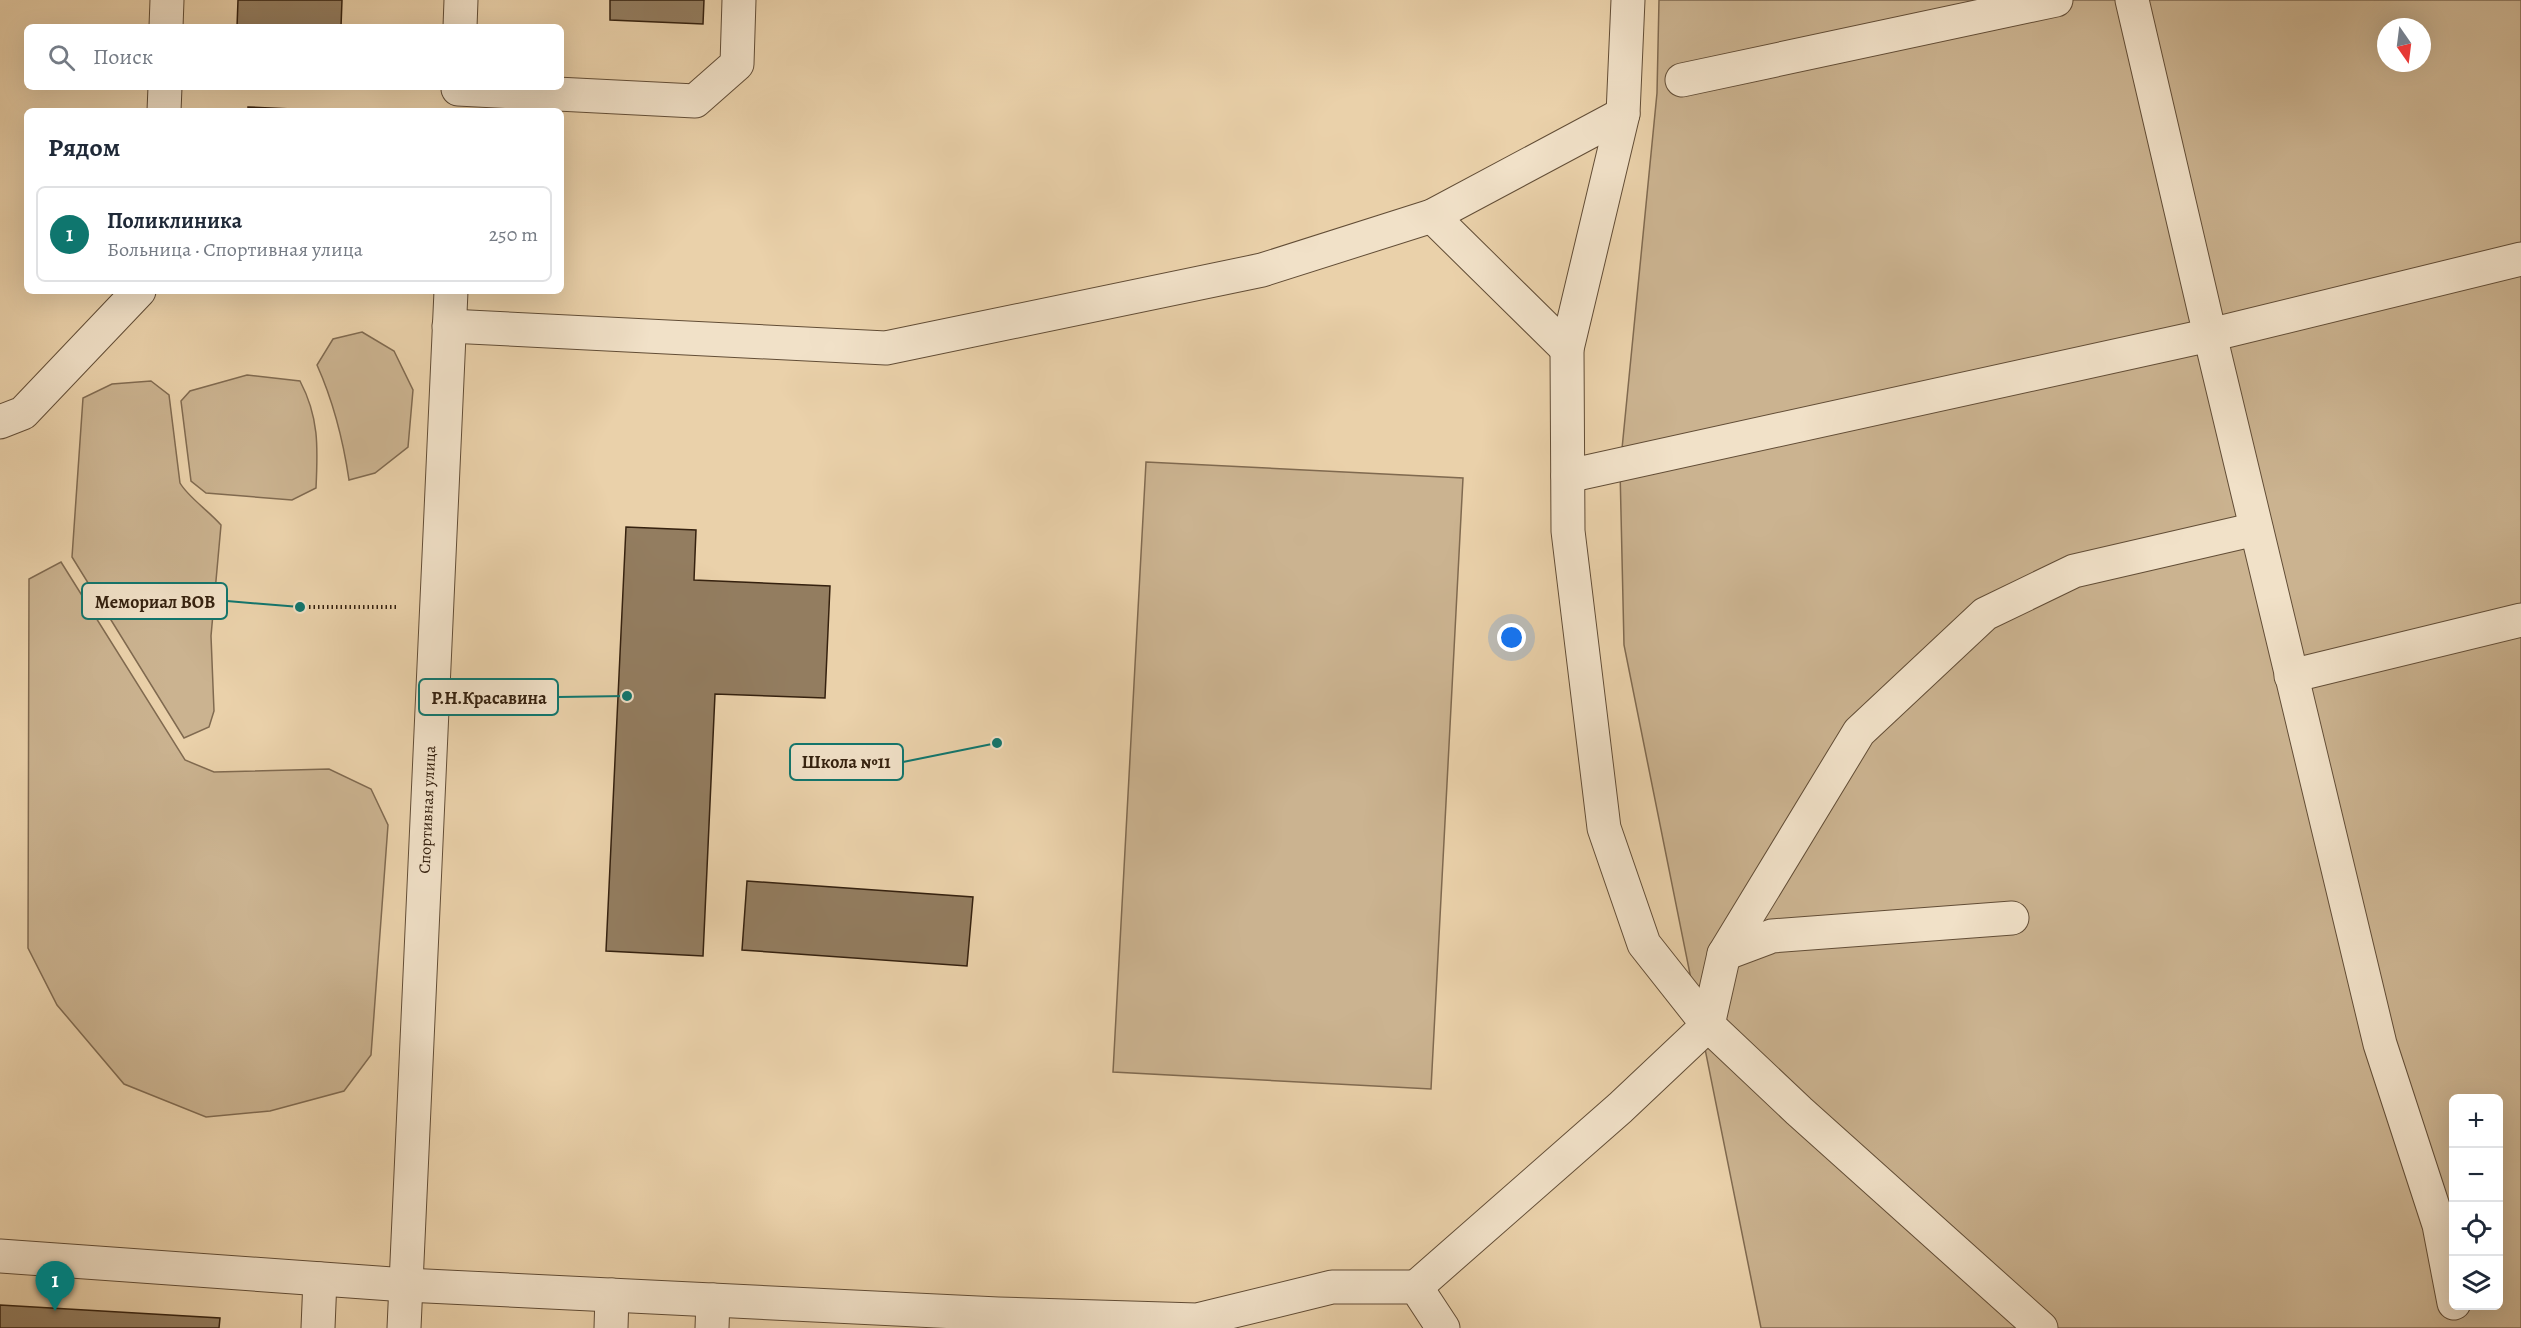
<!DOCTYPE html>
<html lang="ru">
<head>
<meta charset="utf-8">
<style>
	:root { --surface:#fff; --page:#f2f2f3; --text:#1f2937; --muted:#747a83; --line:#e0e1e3; --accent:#0f766e }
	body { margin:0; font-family:Alegreya,serif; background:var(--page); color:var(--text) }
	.controls { position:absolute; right:18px; bottom:18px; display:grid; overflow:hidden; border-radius:9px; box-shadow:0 6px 24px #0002 }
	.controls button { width:54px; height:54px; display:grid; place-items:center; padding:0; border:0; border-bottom:2px solid var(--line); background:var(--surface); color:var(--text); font:30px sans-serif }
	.compass { position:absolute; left:2377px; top:18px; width:54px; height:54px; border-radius:50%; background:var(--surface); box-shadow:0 6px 24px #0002; rotate:166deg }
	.you { position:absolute; left:1512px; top:638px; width:21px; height:21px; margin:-15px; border:4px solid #fff; border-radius:50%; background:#1a73e8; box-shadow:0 0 0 9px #1a73e833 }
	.badge { display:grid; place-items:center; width:39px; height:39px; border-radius:50%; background:var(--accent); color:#fff; font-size:20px; font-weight:700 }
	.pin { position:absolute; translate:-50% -50px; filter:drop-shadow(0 2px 3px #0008) }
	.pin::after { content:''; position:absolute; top:32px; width:21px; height:18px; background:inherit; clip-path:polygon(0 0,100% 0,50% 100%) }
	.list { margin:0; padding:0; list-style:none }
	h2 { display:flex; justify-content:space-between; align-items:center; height:78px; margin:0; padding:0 24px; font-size:26px }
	h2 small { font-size:20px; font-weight:400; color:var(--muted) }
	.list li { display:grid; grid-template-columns:39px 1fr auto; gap:18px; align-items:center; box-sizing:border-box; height:96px; margin:0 12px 12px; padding:0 12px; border:2px solid var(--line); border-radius:9px }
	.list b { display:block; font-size:22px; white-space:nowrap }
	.list p { margin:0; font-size:20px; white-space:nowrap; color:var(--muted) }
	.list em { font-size:20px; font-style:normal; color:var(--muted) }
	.icon { flex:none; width:33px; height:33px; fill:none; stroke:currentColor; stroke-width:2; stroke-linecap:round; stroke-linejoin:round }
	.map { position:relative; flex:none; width:2521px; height:1328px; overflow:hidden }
	.search { position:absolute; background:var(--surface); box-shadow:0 6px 24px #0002; left:24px; top:24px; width:540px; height:66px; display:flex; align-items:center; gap:15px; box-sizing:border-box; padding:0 21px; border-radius:9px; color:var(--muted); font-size:22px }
	.panel { position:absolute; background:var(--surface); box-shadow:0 6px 24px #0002; left:24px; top:108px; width:540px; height:186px; border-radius:9px }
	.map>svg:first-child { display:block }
</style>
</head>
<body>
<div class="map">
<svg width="2521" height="1328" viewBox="0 0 2521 1328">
	<rect width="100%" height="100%" fill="#ead1aa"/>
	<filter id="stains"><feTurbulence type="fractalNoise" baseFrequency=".00333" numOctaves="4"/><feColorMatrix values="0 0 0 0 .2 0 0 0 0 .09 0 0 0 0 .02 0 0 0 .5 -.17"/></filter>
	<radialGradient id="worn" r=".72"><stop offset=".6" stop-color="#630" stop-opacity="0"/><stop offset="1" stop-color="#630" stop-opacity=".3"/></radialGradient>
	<g fill="#cbb390" stroke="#806a50" stroke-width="1.5" fill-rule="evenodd">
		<path d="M 1659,0 L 2521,0 L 2521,1328 L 1761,1328 L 1624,645 L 1620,469 L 1657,93 ZM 2386,27 L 2422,27 L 2422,63 L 2386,63 ZM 2454,1098 L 2498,1098 L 2498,1306 L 2454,1306 Z"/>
		<path d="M 362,332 L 394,351 L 413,390 L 408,447 L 375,473 L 349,480 C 343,439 334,403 317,365 L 333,339 Z"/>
		<path d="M 247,375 L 300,381 C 319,417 318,447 316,488 L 292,500 L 206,493 L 191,481 L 181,401 L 190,391 Z"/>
		<path d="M 151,381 L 169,395 L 180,483 C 188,497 209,511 221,525 L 211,636 L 214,711 L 209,727 L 184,738 L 72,557 L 83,398 L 112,384 Z"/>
		<polygon points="1146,462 1463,478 1431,1089 1113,1072"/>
		<polygon points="61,562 185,760 214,772 329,769 371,789 388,825 371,1055 344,1091 270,1111 206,1117 124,1084 57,1005 28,948 29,579"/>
	</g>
	<g fill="#937d60" stroke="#35210f" stroke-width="1.5">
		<polygon points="238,0 342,0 341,27 237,27"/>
		<polygon points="610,0 704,0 703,24 610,20"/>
		<polygon points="248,107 337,111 248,111"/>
		<polygon points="626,527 696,530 694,580 830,586 825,698 715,694 703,956 606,951"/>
		<polygon points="747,881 973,897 967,966 742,950"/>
		<polygon points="0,1305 220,1318 219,1328 0,1328"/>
	</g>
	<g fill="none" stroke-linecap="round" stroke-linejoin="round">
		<g stroke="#624d36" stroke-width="35">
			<g id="minor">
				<polyline points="1628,0 1623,114 1567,349 1568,531 1604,828 1644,944 1708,1025 1799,1111 2041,1328"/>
				<polyline points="2132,0 2210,335 2380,1044 2439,1225 2454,1303"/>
				<polyline points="166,27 167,0"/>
				<polyline points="460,27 461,0"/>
				<polyline points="1682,80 2056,0"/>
				<polyline points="458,89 695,101 737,64 739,0"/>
				<polyline points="164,111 165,87"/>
				<polyline points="1432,216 1567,349"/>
				<polyline points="449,326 886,348 1262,270 1432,216 1623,114"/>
				<polyline points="0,422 23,413 139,291"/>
				<polyline points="1568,476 2210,335 2521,259"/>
				<polyline points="2291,676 2521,620"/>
				<polyline points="1724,954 1772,936 2012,918"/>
				<polyline points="0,1256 406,1285 998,1314 1197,1320 1332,1287 1416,1287 1443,1328"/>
				<polyline points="1416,1287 1620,1108 1708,1025 1724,954 1859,732 1985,614 2074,571 2256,529"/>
				<polyline points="318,1328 320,1279"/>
				<path id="s1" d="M 404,1328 L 451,291"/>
				<polyline points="611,1328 612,1295"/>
				<polyline points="712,1328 713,1300"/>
			</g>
		</g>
		<polyline stroke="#35210f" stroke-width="4" stroke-dasharray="1.5 3" stroke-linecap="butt" points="300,607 397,607"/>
		<use href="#minor" stroke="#f1e1c8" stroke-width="33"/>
	</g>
	<g text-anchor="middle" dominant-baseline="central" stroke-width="6" stroke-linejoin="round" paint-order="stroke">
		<g font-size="16" fill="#35210f" stroke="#f1e1c8">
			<text stroke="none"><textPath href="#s1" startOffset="519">Спортивная улица</textPath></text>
		</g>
	</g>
	<path fill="none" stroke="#0f766e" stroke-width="2" d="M300 607L227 601M627 696L558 697M997 743L903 762"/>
	<g fill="#0f766e" stroke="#f1e1c8" stroke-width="2">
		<circle cx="300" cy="607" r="6"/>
		<circle cx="627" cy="696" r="6"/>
		<circle cx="997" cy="743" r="6"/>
	</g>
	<g fill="#f1e1c8" stroke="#0f766e" stroke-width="2">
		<rect x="82" y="583" width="145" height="36" rx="6"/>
		<rect x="419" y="679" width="139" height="36" rx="6"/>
		<rect x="790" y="744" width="113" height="36" rx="6"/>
	</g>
	<g font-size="18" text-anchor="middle" font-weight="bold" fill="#35210f">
		<text x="155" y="608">Мемориал ВОВ</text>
		<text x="489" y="704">Р.Н.Красавина</text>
		<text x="846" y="768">Школа №11</text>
	</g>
	<rect width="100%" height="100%" filter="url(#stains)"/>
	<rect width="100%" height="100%" fill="url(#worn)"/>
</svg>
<div class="controls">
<button>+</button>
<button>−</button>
<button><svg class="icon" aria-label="locate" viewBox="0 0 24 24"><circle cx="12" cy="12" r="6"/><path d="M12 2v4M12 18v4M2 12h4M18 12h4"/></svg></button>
<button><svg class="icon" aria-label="layers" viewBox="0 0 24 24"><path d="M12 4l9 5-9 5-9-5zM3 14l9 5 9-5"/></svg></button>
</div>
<svg class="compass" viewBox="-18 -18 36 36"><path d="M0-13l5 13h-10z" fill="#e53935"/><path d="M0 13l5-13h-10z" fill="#747a83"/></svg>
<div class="you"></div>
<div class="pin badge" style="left:55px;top:1311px">1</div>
<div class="search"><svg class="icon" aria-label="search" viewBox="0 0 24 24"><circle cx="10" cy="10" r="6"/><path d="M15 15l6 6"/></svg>Поиск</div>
<section class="panel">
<h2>Рядом<small></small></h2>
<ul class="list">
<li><span class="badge">1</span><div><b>Поликлиника</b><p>Больница · Спортивная улица</p></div><em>250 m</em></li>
</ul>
</section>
</div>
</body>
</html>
